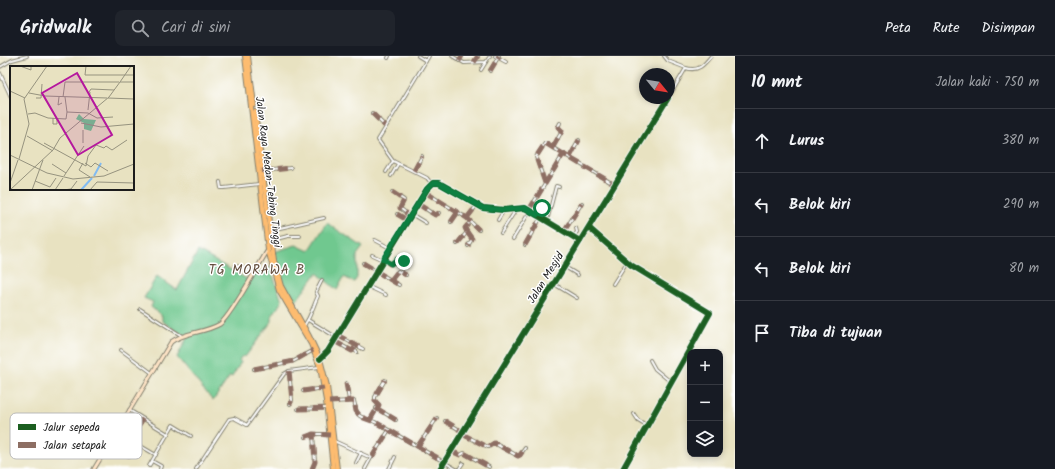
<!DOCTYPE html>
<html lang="id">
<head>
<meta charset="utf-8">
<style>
	:root { --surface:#171b24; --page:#20242c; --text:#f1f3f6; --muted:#9ea1a6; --line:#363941 }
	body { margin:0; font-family:Kalam,sans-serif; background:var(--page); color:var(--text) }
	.controls { position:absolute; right:12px; bottom:12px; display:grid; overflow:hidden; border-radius:8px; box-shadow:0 2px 6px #0003 }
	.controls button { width:36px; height:36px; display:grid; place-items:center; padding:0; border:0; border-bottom:1px solid var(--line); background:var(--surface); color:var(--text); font:20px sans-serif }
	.compass { position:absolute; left:639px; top:12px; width:36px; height:36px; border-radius:50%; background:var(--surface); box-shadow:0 2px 6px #0003; rotate:120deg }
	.stop { position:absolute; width:12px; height:12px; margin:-9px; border:3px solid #0b8043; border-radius:50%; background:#fff }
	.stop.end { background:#0b8043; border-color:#fff; box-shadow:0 1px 4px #0008 }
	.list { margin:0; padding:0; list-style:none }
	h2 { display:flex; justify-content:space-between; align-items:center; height:52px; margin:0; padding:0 16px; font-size:17px }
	h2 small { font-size:13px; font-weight:400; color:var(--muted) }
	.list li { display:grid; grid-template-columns:26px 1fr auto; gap:12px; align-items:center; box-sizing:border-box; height:64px; padding:0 16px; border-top:1px solid var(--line) }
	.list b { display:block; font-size:15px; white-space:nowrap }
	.list em { font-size:13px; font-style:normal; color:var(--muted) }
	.icon { flex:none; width:22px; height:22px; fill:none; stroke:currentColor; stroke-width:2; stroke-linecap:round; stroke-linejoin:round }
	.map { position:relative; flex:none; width:735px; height:413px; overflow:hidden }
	header { display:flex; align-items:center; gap:24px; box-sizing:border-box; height:56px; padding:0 20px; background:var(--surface); border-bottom:1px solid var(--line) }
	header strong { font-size:19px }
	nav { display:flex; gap:22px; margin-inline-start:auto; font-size:14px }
	.search { width:280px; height:36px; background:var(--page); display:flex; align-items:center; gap:10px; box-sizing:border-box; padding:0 14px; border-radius:8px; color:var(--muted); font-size:15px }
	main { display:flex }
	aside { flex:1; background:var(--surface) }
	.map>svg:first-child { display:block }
</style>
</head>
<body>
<header>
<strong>Gridwalk</strong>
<div class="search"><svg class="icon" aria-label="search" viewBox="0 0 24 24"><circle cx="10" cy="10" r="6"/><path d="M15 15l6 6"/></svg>Cari di sini</div>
<nav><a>Peta</a><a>Rute</a><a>Disimpan</a></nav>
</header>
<main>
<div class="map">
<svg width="735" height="413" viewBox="0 0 735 413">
	<rect width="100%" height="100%" fill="#fff"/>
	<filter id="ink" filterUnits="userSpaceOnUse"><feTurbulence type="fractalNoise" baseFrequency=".025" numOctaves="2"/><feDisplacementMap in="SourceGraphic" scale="8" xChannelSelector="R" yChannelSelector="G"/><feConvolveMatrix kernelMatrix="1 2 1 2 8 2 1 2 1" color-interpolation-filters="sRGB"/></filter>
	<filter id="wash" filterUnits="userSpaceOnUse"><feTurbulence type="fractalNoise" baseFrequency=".012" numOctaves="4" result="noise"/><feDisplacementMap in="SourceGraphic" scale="16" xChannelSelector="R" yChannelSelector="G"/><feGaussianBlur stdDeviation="0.9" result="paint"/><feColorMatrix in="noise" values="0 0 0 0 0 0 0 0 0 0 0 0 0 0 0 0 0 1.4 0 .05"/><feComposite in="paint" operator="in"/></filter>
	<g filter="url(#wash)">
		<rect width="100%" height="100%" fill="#e8e2c1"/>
		<g fill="#6fc88f" stroke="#467256">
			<polygon points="327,167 363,191 357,199 357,222 354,226 344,221 337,234 317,217 293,249 281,227 274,196 296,189 309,195"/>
			<polygon points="198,195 247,223 270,211 282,245 272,260 272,265 245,301 242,300 239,304 241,306 232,321 230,320 213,345 177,301 187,282 162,265 162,260 151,251 153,246 144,242 157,220 177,234"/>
		</g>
	</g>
	<g filter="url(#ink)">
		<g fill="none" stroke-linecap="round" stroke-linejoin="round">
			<g stroke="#827f6e" stroke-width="4">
				<g id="street">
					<polyline points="418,0 426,5"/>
					<polyline points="429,0 378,84 393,105 427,122 431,127"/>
					<polyline points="452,0 464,7 486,6 490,0"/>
					<polyline points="495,0 506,6"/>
					<polyline points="664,0 668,5 686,12"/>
					<polyline points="388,2 389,0"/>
					<polyline points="459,5 462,0"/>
					<polyline points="474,6 478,0"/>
					<polyline points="0,11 12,4 27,0"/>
					<polyline points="481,14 486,6"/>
					<polyline points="490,15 499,0"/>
					<polyline points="0,17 11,41"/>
					<path d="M 669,41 L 686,12 C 698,16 704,9 711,0"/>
					<polyline points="372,57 385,70"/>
					<polyline points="553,91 562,75 558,71 560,67"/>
					<polyline points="570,100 579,84"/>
					<polyline points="263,115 291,112"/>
					<polyline points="414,115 422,100"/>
					<polyline points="386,116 393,105"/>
					<polyline points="391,120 398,108"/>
					<polyline points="220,126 221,132 224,132 259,128"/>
					<polyline points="545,127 536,101 545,87 615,129"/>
					<polyline points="392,136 404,144 400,152 410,160"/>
					<polyline points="425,136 467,162 479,174"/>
					<polyline points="418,148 435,159 439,157"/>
					<polyline points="529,154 564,97"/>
					<polyline points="397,158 407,164"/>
					<polyline points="411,158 426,167"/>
					<polyline points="537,159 542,151 545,152"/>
					<polyline points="467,162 477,149"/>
					<polyline points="498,164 504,154"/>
					<polyline points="546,164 548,161 556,130 559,131"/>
					<polyline points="451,166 458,156"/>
					<polyline points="589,172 631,209 710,257 623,413"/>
					<polyline points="271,174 324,162"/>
					<polyline points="564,175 582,147"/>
					<polyline points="467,176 472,183 468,190"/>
					<polyline points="501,177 517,152"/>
					<polyline points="573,181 577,176 576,172"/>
					<polyline points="513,183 530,155"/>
					<polyline points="272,184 288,180 300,180"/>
					<polyline points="375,184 390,192"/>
					<polyline points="457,188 467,176 465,172 470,166"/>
					<polyline points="525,189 541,161"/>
					<polyline points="372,199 383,204"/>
					<polyline points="383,203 390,208 394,206 401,209"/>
					<polyline points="394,206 398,203 408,207"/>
					<polyline points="363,207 399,229"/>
					<polyline points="235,210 242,211 253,217"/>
					<polyline points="565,211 578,219"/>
					<polyline points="391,224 398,215 406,219"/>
					<polyline points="554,228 577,242"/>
					<polyline points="613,228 627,206"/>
					<polyline points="367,230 386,239"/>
					<polyline points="140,253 182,280"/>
					<polyline points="308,264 336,281"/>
					<path d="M 304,270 C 312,258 312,253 318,240 L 316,236 L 322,224"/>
					<polyline points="337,279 363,293"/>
					<polyline points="334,285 352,295 356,291"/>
					<polyline points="121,294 152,317"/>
					<polyline points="353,294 357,296"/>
					<polyline points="320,303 328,295 427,133 433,127 439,127 483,152 504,154 525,152 580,185"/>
					<polyline points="650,304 655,313 672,327"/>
					<polyline points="254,313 294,305 312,295"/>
					<polyline points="289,315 292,344 290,348"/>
					<polyline points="346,327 349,344"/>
					<polyline points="303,335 324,332"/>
					<path d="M 329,346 L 354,345 C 359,365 357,358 375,366 L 456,413"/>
					<polyline points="376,352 396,364"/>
					<polyline points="298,353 327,352"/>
					<polyline points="129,354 168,378"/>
					<polyline points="634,358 638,364 648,370"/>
					<polyline points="370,364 379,349 375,345 375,341 385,324"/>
					<polyline points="445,365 463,376"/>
					<polyline points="138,370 143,363"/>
					<polyline points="462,378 488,391 494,387 518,400 520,399 525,392"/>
					<polyline points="305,381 313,378"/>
					<polyline points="334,385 371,402 389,374"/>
					<polyline points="109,388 129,400 139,389 156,399"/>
					<polyline points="418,390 437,362"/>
					<polyline points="451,395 460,399 464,397 489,411"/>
					<polyline points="152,405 161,410 160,413"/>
					<polyline points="356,407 361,397"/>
					<polyline points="149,410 173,369 191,380"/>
					<polyline points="196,413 229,363 234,362 247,369 284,318 289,315 319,311"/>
					<polyline points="312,413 315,406 313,378 328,378"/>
					<polyline points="365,413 371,402"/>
					<polyline points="389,413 395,401"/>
					<polyline points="440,413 668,42"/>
					<polyline points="459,413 463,407"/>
				</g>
			</g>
			<g stroke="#827f6e" stroke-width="5">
				<path id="secondary" d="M 94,413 L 171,286 C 184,276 205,277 220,268 C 232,259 258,209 268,194"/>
			</g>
			<g stroke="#827f6e" stroke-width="6">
				<g id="highway">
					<polyline points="245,0 268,194 279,234 311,288 320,311 326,345 333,413"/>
					<polyline points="248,0 254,49"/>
					<polyline points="255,56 274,205 281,230 309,280 320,303 327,330 337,413"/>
				</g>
			</g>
			<use href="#street" stroke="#fff" stroke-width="2"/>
			<use href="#secondary" stroke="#fee4c6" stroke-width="3"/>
			<use href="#highway" stroke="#fdbc70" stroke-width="4"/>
			<g stroke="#8d6e63" stroke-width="5" stroke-dasharray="10 5" stroke-linecap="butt">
				<polyline points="459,5 462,0"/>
				<polyline points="474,6 478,0"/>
				<polyline points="490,15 499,0"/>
				<polyline points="372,57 385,70"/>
				<polyline points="553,91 562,75 558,71 560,67"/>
				<polyline points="570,101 579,84"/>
				<polyline points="262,115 291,112"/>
				<polyline points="414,115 422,100"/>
				<polyline points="545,127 536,101 545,87 615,129"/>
				<polyline points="392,136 404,144 400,152 410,160"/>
				<polyline points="425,136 467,162 479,174"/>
				<polyline points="418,148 435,159 439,157"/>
				<polyline points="529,154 564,97"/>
				<polyline points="397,158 407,164"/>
				<polyline points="467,162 477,149"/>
				<polyline points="451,166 458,156"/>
				<polyline points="564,175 582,147"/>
				<polyline points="467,176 472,183 468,190"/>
				<polyline points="457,188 467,176 465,172 470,166"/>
				<polyline points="525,189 541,161"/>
				<polyline points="383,203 390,208 394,206 401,209"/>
				<polyline points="363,207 399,229"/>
				<polyline points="391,224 398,215 406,219"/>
				<polyline points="337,279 363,293"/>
				<polyline points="334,285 352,295 356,290"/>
				<polyline points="254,313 294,305 313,294"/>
				<polyline points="289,315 292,344 290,348"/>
				<polyline points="346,327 349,344"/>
				<polyline points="303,335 324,332"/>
				<polyline points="329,346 354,345 356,355 361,361 375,366 445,406"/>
				<polyline points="376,352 396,364"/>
				<polyline points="298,353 327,352"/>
				<polyline points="370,364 379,349 375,345 375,341 385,324"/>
				<polyline points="445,365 463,376"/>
				<polyline points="138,370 143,363"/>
				<polyline points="462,378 488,391 494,387 518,400 520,399 525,392"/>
				<polyline points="305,381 313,378"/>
				<polyline points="418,390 437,362"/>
				<polyline points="451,395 460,399 464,397 489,411"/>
				<polyline points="372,401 389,374"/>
				<polyline points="312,413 315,406 313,378 330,379"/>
			</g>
			<g stroke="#fff" stroke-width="8">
				<g id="cycleway">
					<polyline points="589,172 631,209 710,257 623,413"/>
					<polyline points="320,303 328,295 427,133 433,127 439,127 483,152 504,154 525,152 580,185"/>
					<polyline points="440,413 668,42"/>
				</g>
			</g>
			<use href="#cycleway" stroke="#1b5e20" stroke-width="6"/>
		</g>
	</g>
	<g fill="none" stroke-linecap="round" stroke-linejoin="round" filter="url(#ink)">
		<polyline stroke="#0b8043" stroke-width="5" points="404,205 397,203 391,208 383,203 427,133 433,127 439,127 483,152 504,154 525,152 537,159 542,152"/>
	</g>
	<g text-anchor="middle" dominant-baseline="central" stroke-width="3" stroke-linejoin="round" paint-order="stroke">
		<g font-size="11" fill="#1c1c1c" stroke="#fff">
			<text transform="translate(268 116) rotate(83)">Jalan Raya Medan-Tebing Tinggi</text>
			<text transform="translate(546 222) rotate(-58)">Jalan Mesjid</text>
		</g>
		<g font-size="13" letter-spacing="1" fill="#624d3c" stroke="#fff">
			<text x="257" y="214">TG MORAWA B</text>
		</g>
	</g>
	<g transform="translate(10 10)">
		<rect width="124" height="124" fill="#e8e2c1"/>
		<path d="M 69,48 L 74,53 L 86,54 L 81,65 L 74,63 L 74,57 L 66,53 Z" fill="#6fc88f"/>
		<path fill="none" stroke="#81bbf2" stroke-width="2" d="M 84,110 L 91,97M 71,124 L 82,112"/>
		<path fill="none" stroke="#96937f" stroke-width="1" d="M 10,0 L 21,4 L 21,0M 76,0 L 75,9 L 124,9M 110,16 L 121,0M 0,25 L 15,32M 79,26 L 81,23 L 104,24M 19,27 L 35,30 L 97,32M 49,31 L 48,39 L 52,37M 53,31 L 55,16 L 109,16M 55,31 L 57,46 L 78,47M 26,32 L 31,32 L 32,18M 98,32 L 124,33M 78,44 L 80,26M 78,47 L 87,52 L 103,51M 18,48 L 25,47 L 38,52 L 56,53 L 57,46M 43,52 L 43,58 L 47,58 L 47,53M 71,57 L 91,61 L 124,58M 17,70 L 43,85M 34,77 L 65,94M 73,77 L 73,64M 0,89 L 37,107 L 63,113 L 94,110 L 124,98M 9,93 L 19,58 L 14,33 L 37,0M 65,94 L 76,100 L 78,90 L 86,79 L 94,82 L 96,80 L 102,84 L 117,74M 73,97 L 69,104 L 80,111M 75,97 L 81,101 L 85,97 L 98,105M 42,98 L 56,107M 54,110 L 74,80M 25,115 L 40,121 L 46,112M 0,117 L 8,94M 0,124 L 43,84 L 50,72 L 99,31 L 110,16 L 124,16M 22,124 L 33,94M 45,124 L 53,112M 53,124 L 61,123 L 67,115M 80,124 L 87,116 L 124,117"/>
		<path fill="#b5179e" fill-opacity="0.15" stroke="#b5179e" stroke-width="2" d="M 67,7 L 102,69 L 68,89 L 32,27 Z"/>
		<rect width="124" height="124" fill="none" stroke="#1c1c1c" stroke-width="2"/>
	</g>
	<rect x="10" y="357" width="132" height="46" rx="6" fill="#fff" stroke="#bbb" stroke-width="1"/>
	<rect x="18" y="368" width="18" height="6" fill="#1b5e20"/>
	<rect x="18" y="386" width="18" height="6" fill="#8d6e63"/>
	<g font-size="11" fill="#1c1c1c">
		<text x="43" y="375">Jalur sepeda</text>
		<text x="43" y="393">Jalan setapak</text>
	</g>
</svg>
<div class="controls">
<button>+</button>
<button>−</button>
<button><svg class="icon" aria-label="layers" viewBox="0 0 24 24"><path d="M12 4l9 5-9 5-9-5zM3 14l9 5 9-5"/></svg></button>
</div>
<svg class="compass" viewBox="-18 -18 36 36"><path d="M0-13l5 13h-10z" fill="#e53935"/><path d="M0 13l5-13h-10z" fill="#9ea1a6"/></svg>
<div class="stop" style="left:542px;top:152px"></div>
<div class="stop end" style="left:404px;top:205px"></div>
</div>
<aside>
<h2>10 mnt<small>Jalan kaki · 750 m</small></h2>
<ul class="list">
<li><svg class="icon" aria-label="ahead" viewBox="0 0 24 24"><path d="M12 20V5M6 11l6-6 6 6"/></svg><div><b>Lurus</b></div><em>380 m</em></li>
<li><svg class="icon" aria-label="left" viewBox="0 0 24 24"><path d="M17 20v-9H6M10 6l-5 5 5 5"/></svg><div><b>Belok kiri</b></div><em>290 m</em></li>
<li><svg class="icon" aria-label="left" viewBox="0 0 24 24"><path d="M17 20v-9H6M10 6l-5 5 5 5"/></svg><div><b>Belok kiri</b></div><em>80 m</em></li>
<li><svg class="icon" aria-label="arrive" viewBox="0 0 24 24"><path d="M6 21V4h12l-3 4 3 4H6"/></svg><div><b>Tiba di tujuan</b></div></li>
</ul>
</aside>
</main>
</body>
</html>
